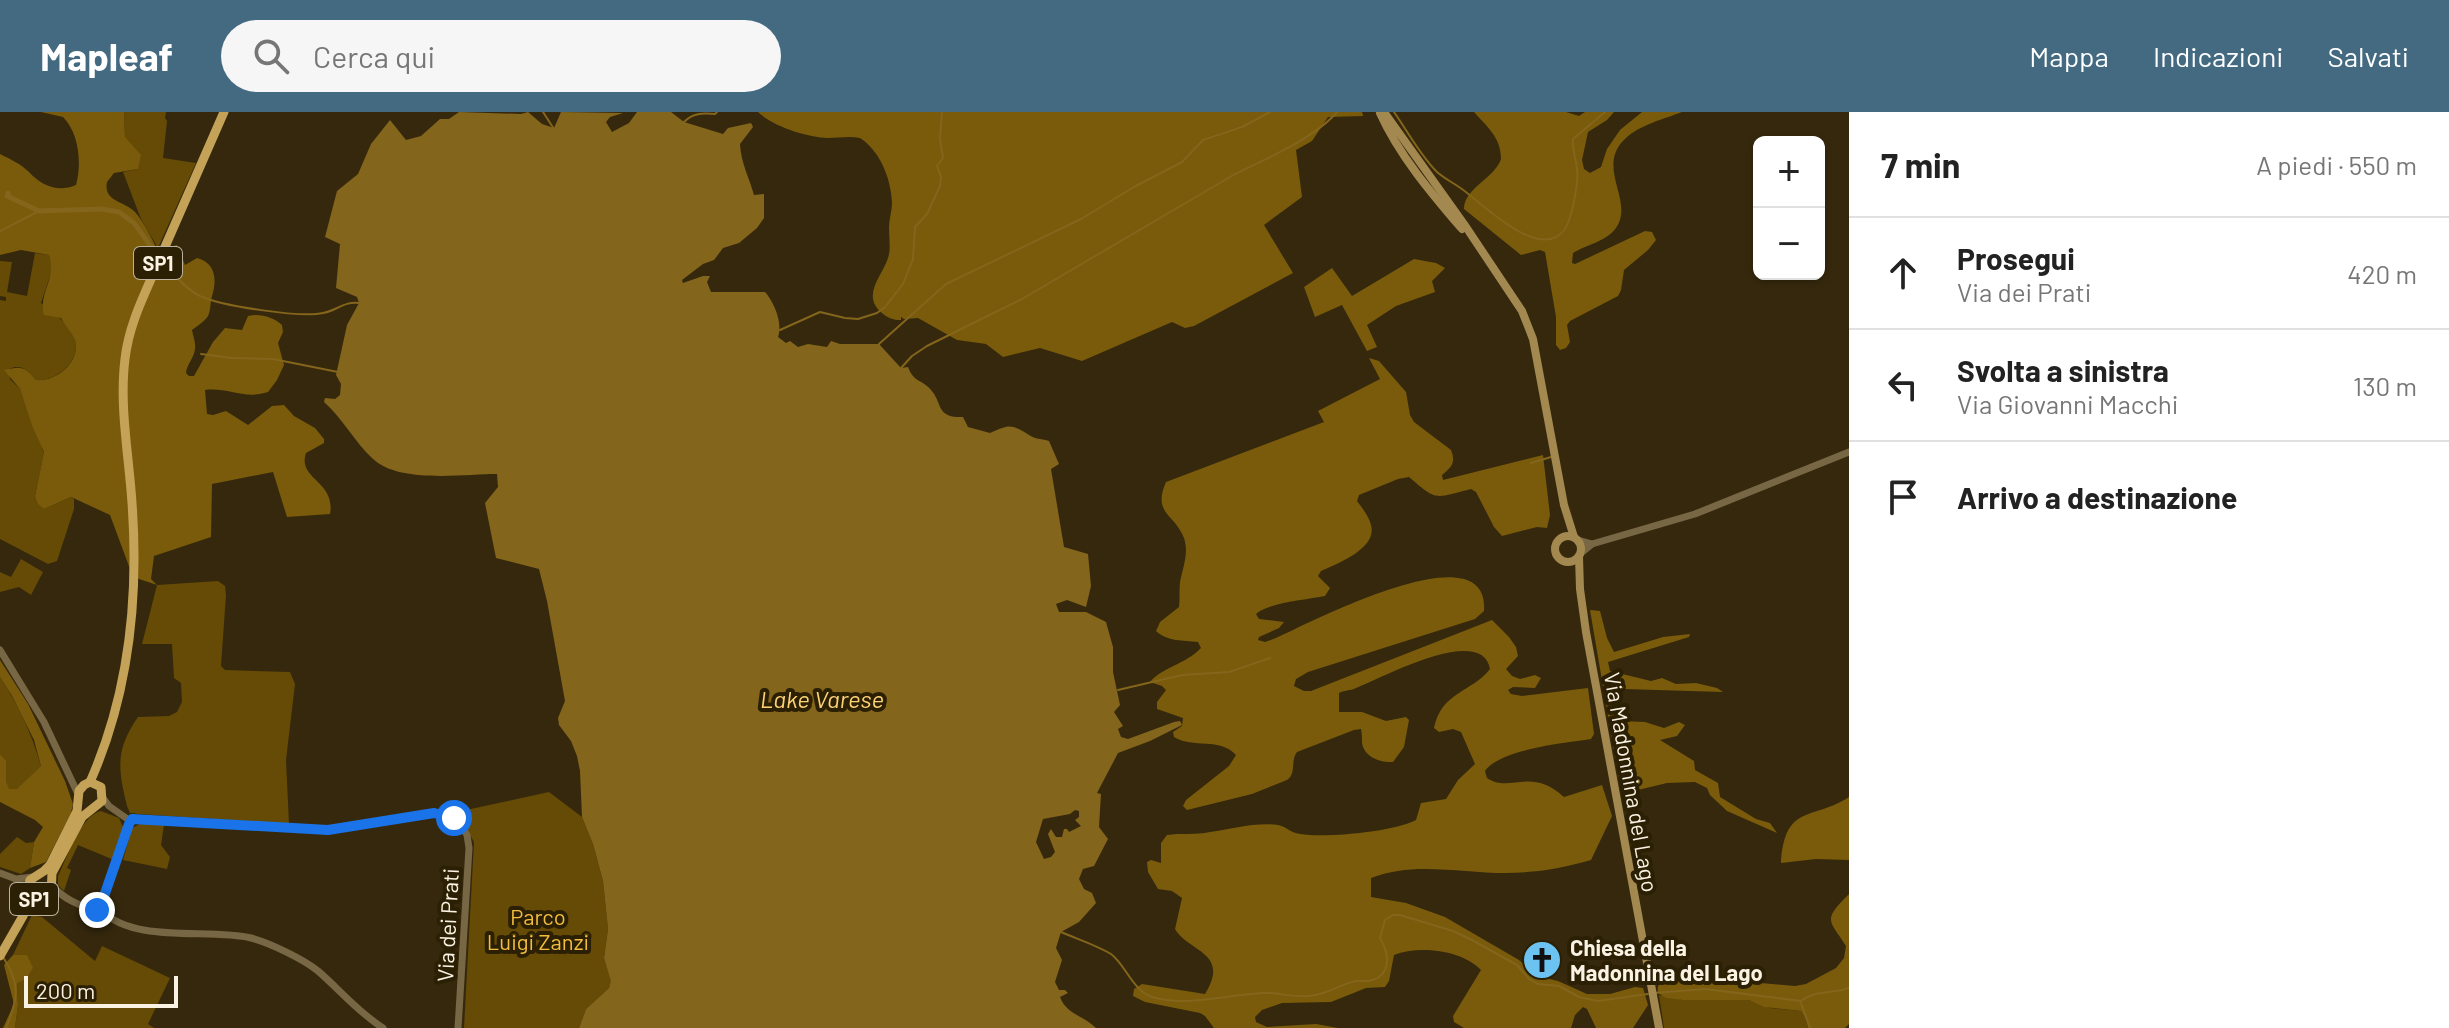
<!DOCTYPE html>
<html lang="it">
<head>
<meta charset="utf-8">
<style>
	:root { --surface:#fff; --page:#f6f6f6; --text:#222; --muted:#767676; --line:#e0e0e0; --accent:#436a80 }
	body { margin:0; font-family:Barlow,sans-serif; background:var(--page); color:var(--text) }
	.controls { position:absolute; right:24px; top:24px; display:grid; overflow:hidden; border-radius:12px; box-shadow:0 2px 6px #0004 }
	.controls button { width:72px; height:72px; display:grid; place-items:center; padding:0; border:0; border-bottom:2px solid var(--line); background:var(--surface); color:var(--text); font:40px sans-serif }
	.scale { position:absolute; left:24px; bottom:20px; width:154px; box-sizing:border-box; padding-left:8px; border:4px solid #faf2e2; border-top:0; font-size:22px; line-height:28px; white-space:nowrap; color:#faf2e2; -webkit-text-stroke:6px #2b1f04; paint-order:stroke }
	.stop { position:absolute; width:24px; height:24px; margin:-18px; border:6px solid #1a73e8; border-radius:50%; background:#fff }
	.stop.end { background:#1a73e8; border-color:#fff; box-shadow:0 2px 8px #0008 }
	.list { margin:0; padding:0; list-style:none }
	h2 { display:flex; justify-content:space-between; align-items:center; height:104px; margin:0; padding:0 32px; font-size:34px }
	h2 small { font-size:26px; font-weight:400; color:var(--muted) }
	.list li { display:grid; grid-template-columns:52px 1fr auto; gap:24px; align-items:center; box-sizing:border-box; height:112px; padding:0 32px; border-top:2px solid var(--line) }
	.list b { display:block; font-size:30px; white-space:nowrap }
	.list p { margin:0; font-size:26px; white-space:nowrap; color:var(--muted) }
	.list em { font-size:26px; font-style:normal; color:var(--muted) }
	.icon { flex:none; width:44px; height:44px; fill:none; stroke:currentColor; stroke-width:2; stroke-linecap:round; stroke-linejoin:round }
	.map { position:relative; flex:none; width:1849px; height:916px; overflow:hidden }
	header { display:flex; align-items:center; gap:48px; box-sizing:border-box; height:112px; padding:0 40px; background:var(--accent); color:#fff }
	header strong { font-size:38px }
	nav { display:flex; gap:44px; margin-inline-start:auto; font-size:28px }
	.search { width:560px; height:72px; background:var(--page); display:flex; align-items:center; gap:20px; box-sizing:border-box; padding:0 28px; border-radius:44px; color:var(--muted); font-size:30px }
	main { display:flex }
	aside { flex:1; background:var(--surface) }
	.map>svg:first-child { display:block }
</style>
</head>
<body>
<header>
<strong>Mapleaf</strong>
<div class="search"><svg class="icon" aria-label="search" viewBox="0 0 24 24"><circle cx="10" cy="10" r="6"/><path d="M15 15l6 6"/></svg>Cerca qui</div>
<nav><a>Mappa</a><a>Indicazioni</a><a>Salvati</a></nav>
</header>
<main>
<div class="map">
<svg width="1849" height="916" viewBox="0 0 1849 916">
	<rect width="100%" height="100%" fill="#35280d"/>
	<g fill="#654b05">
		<polygon points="124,0 166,0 165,6 167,9 163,46 196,51 158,136 141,107 123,60 138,57 125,25"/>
		<path d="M 35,141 L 49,143 L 53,155 L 41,191 C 53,200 70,212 75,228 C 81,250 55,270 36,268 C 29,259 21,251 9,257 L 10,267 L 20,277 L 44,341 L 35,384 L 44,397 L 71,385 L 74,387 L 74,397 L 57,449 L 48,452 L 0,427 L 0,188 L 6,189 L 6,185 L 0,184 L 0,149 L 12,150 L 7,180 L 27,184 Z"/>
		<polygon points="21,447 43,460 31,483 19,475 0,480 0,460 11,465"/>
		<path d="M 218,469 L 225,474 L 226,483 L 221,554 L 225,558 L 290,560 L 295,572 L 286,648 L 289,712 L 139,702 L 130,701 L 127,694 C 118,657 115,638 138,605 L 169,604 L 177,600 L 182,590 L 181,571 L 174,566 L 172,532 L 142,532 L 157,473 Z"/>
		<path d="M 0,565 C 18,593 32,622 41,654 L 17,678 L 8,677 L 6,669 L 6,650 L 0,642 Z"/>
		<polygon points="549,680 582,705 593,732 603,769 608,817 604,846 612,869 609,876 586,897 579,916 464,916 474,730 457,700"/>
		<path d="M 101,699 L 119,706 L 124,717 L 114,748 L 78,733 L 67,756 L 71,758 L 64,779 L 58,773 L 58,764 C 67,746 80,704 101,699 Z"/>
		<polygon points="142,711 164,713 161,733 170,745 167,757 123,748 132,716"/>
		<polygon points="17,725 26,731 34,730 30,756 21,762 0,755 0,742"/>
		<polygon points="32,803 42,805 95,849 102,834 170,866 148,912 154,916 15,916 18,893 17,871 27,843 13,843"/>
		<polygon points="1659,883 1683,888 1749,888 1770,896 1801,899 1806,908 1808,916 1664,916"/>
	</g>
	<g fill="#795b0b">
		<path d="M 41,0 L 124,0 L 125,25 L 141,43 L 138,57 L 114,61 L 107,70 C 103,90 125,89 135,100 C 144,110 152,127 158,139 L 177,133 L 185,153 L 197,146 C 216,151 217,168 212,184 C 210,191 211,198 208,204 C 204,210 197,214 192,218 C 193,224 196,231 195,237 C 194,246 187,252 186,261 L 189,264 L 194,264 L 213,230 L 225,216 L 242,218 L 248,204 C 260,201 273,205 282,213 L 283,220 L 278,231 L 284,253 L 277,268 L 268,280 C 244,288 228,275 205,278 L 207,302 L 213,303 L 226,299 L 248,313 L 272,294 L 284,293 L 294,304 L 315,316 L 324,327 L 324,331 L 306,341 C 297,367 336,369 330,402 L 287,405 L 273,360 L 212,372 L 211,425 L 154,444 L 151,467 L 157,473 L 133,465 L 110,403 L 71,385 L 44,397 L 38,392 L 35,384 L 44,340 L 33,316 L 20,277 L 4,258 C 21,254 25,254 36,268 C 56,270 81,250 75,228 C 72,221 65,213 61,206 L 44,203 C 38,180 57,168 49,143 L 21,138 L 0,143 L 0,42 C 10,47 21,52 29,60 C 41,73 57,81 76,73 C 82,51 79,21 63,5 Z"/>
		<path d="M 758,0 L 1362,0 L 1363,4 L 1328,5 L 1312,29 L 1296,38 L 1302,85 L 1264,113 L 1293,161 L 1194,214 L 1185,216 L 1172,210 L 1082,249 L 1040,236 L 1003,245 L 986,232 L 957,228 L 918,206 L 904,207 L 901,205 L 901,208 C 890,209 875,199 873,187 C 871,173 884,159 888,146 C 891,137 889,126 889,115 C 889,107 892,99 892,91 C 891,66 880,39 860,26 C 849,24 839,26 828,26 C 807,25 774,15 758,0 Z"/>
		<path d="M 1474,0 L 1566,0 L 1579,4 L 1585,0 L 1614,0 L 1607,8 L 1588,20 L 1582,48 L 1584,57 L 1590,61 L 1601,55 L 1607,37 L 1620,18 L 1642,0 L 1682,0 C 1664,7 1639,13 1625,27 C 1595,55 1635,89 1616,116 C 1607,129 1586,133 1573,141 L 1572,151 L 1575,152 L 1645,119 L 1652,120 L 1656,128 L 1648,138 L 1624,158 L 1621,178 L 1618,184 L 1570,209 L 1567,213 L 1570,230 L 1566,236 L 1560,238 L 1556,233 L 1556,205 L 1545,140 L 1540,138 L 1521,143 L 1464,97 C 1464,76 1495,66 1501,47 C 1501,25 1487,15 1474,0 Z"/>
		<polygon points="1414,147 1436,151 1445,156 1432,169 1435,180 1396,194 1367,213 1377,235 1367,239 1342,193 1315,205 1304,175 1332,156 1352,184"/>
		<path d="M 1369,246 L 1379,249 L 1406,280 L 1410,303 L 1414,310 L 1451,338 C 1456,350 1452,355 1442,363 L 1443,368 L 1543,343 L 1550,403 L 1547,416 L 1537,415 L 1502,424 L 1494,415 L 1476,380 L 1471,377 C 1434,386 1438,390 1409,365 L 1398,367 L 1359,383 L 1357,389 C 1362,396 1369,404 1371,413 C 1378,436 1337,452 1321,459 L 1318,464 L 1330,476 L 1325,484 C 1306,488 1270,490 1256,502 L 1259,507 L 1284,510 L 1279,516 L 1259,525 L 1258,528 L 1265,530 L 1276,526 C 1306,513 1490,415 1484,499 L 1475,507 L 1308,560 L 1296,567 L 1294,574 L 1304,579 L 1311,579 L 1492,508 L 1509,525 L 1516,535 L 1518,544 L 1506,557 L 1512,564 L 1520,567 L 1535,563 L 1541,566 L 1535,576 L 1513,575 L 1508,578 L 1511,582 L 1522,584 L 1588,576 L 1594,622 L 1591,627 C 1565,631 1500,637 1485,659 L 1487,666 C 1510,682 1530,654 1564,685 L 1602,673 L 1612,704 L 1591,748 C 1564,756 1534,761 1506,761 C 1461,761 1413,749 1371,766 L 1371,785 L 1406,791 L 1445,805 L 1519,848 L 1529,857 L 1532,863 L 1558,869 L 1587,882 L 1610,882 L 1635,875 L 1643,876 L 1648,893 L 1633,916 L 1596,916 L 1587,897 L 1583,895 L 1575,903 L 1571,916 L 1464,916 L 1454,910 L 1453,904 L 1481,858 C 1462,838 1419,833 1394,843 L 1389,869 L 1385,875 L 1366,876 L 1331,890 L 1282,891 L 1262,898 L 1255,905 L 1256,910 L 1267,915 L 1316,912 L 1338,916 L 1214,916 L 1205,904 L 1200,901 L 1145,890 L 1133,884 L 1134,877 L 1142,872 L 1205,882 C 1231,840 1188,840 1175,817 L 1182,786 L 1172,779 L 1158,777 L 1148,760 L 1147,750 L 1151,748 L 1161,751 L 1161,731 L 1167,723 C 1181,721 1195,723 1210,720 C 1232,717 1255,710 1278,713 C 1286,714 1290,721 1300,722 C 1327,726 1392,720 1416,708 L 1421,691 L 1446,687 L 1458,668 L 1475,652 L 1461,620 L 1453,617 L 1439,620 L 1434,616 C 1442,579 1471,581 1490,557 C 1482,511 1380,567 1356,576 C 1350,579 1344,578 1339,581 L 1339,600 L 1362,600 L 1386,609 L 1406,605 L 1409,608 L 1404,635 L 1393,650 C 1381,651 1364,645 1362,631 C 1362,626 1362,622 1361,617 L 1354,618 L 1297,640 C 1290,649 1297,661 1287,668 L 1252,682 L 1187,698 L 1183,694 L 1186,688 L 1229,654 L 1236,643 C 1220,625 1193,637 1174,625 L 1173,620 L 1182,614 L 1183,606 L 1157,597 L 1157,590 L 1166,578 L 1162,574 L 1150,570 C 1161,556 1186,552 1201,536 L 1198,530 C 1183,528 1168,530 1156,519 L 1160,510 L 1179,495 C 1180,487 1179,478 1180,470 C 1183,455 1189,441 1184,426 C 1175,402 1152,402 1166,370 L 1324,310 L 1318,299 L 1380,267 Z"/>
		<polygon points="1590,498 1600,499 1607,526 1614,540 1663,525 1690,522 1689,525 1608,550 1610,559 1651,569 1662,566 1676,572 1696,571 1717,576 1723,580 1624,577 1614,574 1611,577 1614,592 1622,609 1645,610 1664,616 1679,610 1685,613 1677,624 1660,628 1694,649 1695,658 1718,671 1720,685 1756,707 1770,711 1777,721 1727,699 1710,683 1707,676 1695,670 1667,671 1638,678 1620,674"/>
		<polygon points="0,548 28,592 65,669 73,692 71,701 46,750 30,756 34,730 43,715 35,708 0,690 0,642 6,649 6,669 9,677 17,677 41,654 34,628 12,584 0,565"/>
		<path d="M 1849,685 L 1849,748 L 1816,747 L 1781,751 C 1785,691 1812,709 1849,685 Z"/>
		<path d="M 1849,782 L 1849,912 L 1845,916 L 1808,916 L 1806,908 L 1801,899 L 1764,895 L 1749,888 L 1683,888 L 1666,886 L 1658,881 C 1656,871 1664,865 1673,863 L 1795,874 L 1806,872 L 1836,856 L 1844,846 L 1846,834 C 1829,807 1822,809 1849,782 Z"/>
		<polygon points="13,843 27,843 33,856 26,867 17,871 18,893 15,916 3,916 14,892 4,853"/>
	</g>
	<path fill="#84651c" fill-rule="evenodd" d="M 459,0 L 521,2 L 528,0 L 542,12 L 554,16 L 561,0 L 623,1 L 610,5 L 606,10 L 612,20 L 629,11 L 637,0 L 671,0 L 684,10 L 723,22 L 728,16 L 751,11 L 753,15 L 740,32 C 741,51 749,65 754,83 L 764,82 L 764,106 L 757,116 L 739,131 L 723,136 L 714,148 L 703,152 L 682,168 L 683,171 L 703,164 L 710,164 L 707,170 L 711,180 L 765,180 C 774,190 783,211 778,225 L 786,231 L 790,229 L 798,235 L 808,232 L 827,235 L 831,229 L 840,232 L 879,232 L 901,256 L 908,255 C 914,271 922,267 931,278 C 943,291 935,306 963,305 L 968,315 L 990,321 C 1010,312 1011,312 1029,323 C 1034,327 1043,327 1049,329 L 1059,352 L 1051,357 L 1064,435 L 1088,442 L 1091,474 L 1086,495 L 1067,488 L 1056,492 L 1059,500 L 1086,500 L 1106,510 L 1113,535 L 1113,560 L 1120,593 L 1114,600 L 1123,614 L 1118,617 L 1121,625 L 1128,627 L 1174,610 L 1180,609 L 1182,613 L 1150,629 L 1118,641 L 1097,681 L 1101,682 L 1099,715 L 1108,727 L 1094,754 L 1083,757 L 1079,767 L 1084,777 L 1092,781 L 1096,791 L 1079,810 L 1061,820 L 1056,836 L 1062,848 L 1055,870 L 1059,878 L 1065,878 L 1068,881 L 1060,885 C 1066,902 1084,904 1096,916 L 579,916 L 586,897 L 609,876 L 611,869 L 604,846 L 608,817 L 603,769 L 593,732 L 582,705 L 580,659 L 577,644 L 571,629 L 559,613 L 558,606 L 565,589 L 547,489 L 539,457 L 496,446 L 485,391 L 498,375 L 497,362 C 463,362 398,372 372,346 C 354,329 343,307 324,290 L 325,286 L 335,287 L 340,283 L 341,272 L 336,263 L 347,213 L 359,191 L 357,185 L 336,176 L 340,132 L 325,125 L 337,79 L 358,62 L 371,32 L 390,8 L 406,28 L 421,24 L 440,7 L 449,7 ZM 1075,698 L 1079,699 L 1079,705 L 1075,708 L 1081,714 L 1069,720 L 1067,717 L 1064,717 L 1062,725 L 1056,725 L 1051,717 L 1048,722 L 1055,740 L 1051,745 L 1044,747 L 1036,730 L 1043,707 L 1070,702 Z"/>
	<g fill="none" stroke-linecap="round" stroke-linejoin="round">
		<g stroke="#84651c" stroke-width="2">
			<polyline points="543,0 554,17"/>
			<path d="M 1394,0 C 1408,20 1420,43 1437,60 C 1446,68 1458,73 1467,81 C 1488,97 1542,150 1565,117 C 1572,106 1579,69 1577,57 C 1576,47 1572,38 1573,27 L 1605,0"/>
			<path d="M 684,10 C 693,1 702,1 715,2 L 717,0"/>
			<polyline points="0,119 39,99"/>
			<path d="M 172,160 C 180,169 189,179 200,184 C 221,194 301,206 323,201 C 336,199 344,189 359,191"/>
			<polyline points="780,218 820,200 845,206 858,207 877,201 885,195 903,172 913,147 915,115 927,102 940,74 941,65 937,54 943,46 940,27 942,0"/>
			<polyline points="879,232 946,172 1081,107 1134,75 1182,50 1203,28 1242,15 1270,0"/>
			<polyline points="201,242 232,246 273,247 338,260"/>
			<path d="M 901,256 L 912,244 L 927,234 L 1022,187 L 1235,62 C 1266,47 1316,25 1337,0"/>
			<polyline points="1531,351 1551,345"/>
			<polyline points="1118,578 1182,563 1229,560 1270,546"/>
			<path d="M 1061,820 C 1077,827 1096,833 1111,842 C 1125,852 1133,879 1152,885 C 1187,895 1226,883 1262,881 C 1278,880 1293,886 1310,884 C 1328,882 1343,871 1356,869 C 1365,869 1372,870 1379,865 C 1392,855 1387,838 1380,826 L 1385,808 L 1393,803 L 1400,803 L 1453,819 L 1470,827 L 1517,853 L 1529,867 L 1538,872 L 1559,874 L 1579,885 L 1598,889 L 1648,882"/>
			<path d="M 3,845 C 21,872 18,887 6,916"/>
			<path d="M 1654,881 L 1705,877 L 1801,889 C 1814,878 1833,882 1849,876"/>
			<polyline points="1801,891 1810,916"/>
		</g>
		<polyline stroke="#84651c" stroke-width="5" points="8,81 7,84 39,99 102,97 119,100 134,111 155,140"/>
		<g stroke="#776744" stroke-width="7">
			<polyline points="1578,428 1592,432"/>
			<polyline points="1581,441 1592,432 1695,402 1849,340"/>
			<polyline points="0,538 44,610 78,682"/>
			<polyline points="103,686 109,694 126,706"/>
			<polyline points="132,707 328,718 439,701 449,703 459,710 467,723 469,736 458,916"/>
			<polyline points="0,761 16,767 33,765"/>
			<path d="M 52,773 C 62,786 80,795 97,797"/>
			<polyline points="101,793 129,712"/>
			<path d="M 102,799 C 135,832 210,816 251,826 C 270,831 303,847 318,859 C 340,878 358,900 383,916"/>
		</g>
		<g stroke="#a38850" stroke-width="8">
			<polyline points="1384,0 1464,112 1522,199 1533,227 1564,393 1574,425"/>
			<path d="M 1380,1 C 1399,43 1431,81 1462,117"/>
			<circle cx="1568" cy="437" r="13"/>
			<polyline points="1579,445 1580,477 1586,520 1659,916"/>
		</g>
		<g stroke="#c4a257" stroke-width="9">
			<path d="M 90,670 C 129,582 139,487 132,391 C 129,344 119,294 125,247 C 129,210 147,178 161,144 C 182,96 203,48 224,0"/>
			<polygon points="90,670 101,675 102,689 82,705 52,761 51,782 43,788 33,786 28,777 30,768 44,759 50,753 77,699 79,679 84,673"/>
			<polyline points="0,844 23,804 30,783"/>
		</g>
	</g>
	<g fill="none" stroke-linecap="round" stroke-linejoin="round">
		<polyline stroke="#1a73e8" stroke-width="10" points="97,798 97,794 101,793 129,712 132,707 328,718 434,701 454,706"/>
	</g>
	<defs>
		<g id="church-disc" transform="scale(2)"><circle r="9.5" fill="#6cc3f2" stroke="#2b1f04"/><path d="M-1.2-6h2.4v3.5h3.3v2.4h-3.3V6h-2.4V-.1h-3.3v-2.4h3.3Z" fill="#111"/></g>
	</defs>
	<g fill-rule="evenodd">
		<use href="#church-disc" x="1542" y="848"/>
	</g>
	<g text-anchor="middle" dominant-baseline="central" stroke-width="8" stroke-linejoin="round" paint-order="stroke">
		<g fill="#2b1f04" stroke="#bcb39f" stroke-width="2">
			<rect x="134" y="135" width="48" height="32" rx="6"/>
			<rect x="10" y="771" width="48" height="32" rx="6"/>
		</g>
		<g font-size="20" font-weight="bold" fill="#faf2e2">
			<text x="158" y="151">SP1</text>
			<text x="34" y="787">SP1</text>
		</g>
		<g font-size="22" fill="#faf2e2" stroke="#2b1f04">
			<text transform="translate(1632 670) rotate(80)">Via Madonnina del Lago</text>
			<text transform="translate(447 813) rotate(-87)">Via dei Prati</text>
		</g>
		<g font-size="22" fill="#f3be3e" stroke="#2b1f04">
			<text x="538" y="804">Parco<tspan x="538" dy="25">Luigi Zanzi</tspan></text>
		</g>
		<g font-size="22" font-weight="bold" fill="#faf2e2" stroke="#2b1f04" text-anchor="start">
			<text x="1570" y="835">Chiesa della<tspan x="1570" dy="25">Madonnina del Lago</tspan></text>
		</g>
		<g font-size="24" font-style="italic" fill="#fcd276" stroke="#2b1f04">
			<text x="822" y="586">Lake Varese</text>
		</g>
	</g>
</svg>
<div class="controls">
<button>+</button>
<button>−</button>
</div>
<div class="scale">200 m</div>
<div class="stop" style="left:454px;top:706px"></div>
<div class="stop end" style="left:97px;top:798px"></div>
</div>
<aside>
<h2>7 min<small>A piedi · 550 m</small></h2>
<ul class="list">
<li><svg class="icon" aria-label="ahead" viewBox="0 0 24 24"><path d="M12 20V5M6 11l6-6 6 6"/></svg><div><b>Prosegui</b><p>Via dei Prati</p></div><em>420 m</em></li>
<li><svg class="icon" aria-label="left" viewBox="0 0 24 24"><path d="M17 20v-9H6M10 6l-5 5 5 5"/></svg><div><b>Svolta a sinistra</b><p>Via Giovanni Macchi</p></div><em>130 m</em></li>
<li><svg class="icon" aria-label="arrive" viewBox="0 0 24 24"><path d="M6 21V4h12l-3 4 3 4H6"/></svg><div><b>Arrivo a destinazione</b></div></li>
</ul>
</aside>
</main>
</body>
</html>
